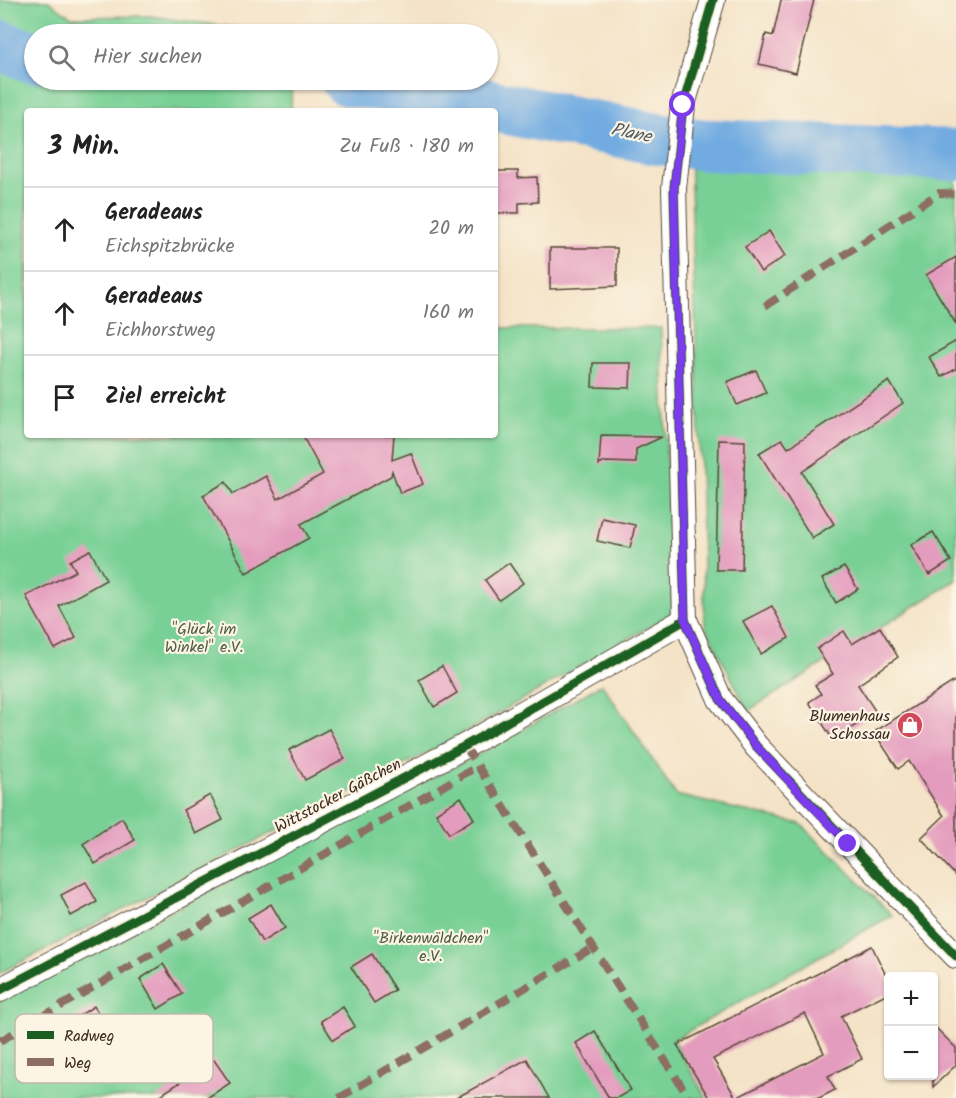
<!DOCTYPE html>
<html lang="de">
<head>
<meta charset="utf-8">
<style>
	:root { --surface:#fff; --page:#f2f2f2; --text:#222; --muted:#767676; --line:#e0e0e0 }
	body { margin:0; font-family:Kalam,sans-serif; background:var(--page); color:var(--text) }
	.controls { position:absolute; right:18px; bottom:18px; display:grid; overflow:hidden; border-radius:6px; box-shadow:0 2px 4px #0004 }
	.controls button { width:54px; height:54px; display:grid; place-items:center; padding:0; border:0; border-bottom:2px solid var(--line); background:var(--surface); color:var(--text); font:30px sans-serif }
	.stop { position:absolute; width:18px; height:18px; margin:-14px; border:4px solid #7c3aed; border-radius:50%; background:#fff }
	.stop.end { background:#7c3aed; border-color:#fff; box-shadow:0 2px 6px #0008 }
	.list { margin:0; padding:0; list-style:none }
	h2 { display:flex; justify-content:space-between; align-items:center; height:78px; margin:0; padding:0 24px; font-size:26px }
	h2 small { font-size:20px; font-weight:400; color:var(--muted) }
	.list li { display:grid; grid-template-columns:39px 1fr auto; gap:18px; align-items:center; box-sizing:border-box; height:84px; padding:0 24px; border-top:2px solid var(--line) }
	.list b { display:block; font-size:22px; white-space:nowrap }
	.list p { margin:0; font-size:20px; white-space:nowrap; color:var(--muted) }
	.list em { font-size:20px; font-style:normal; color:var(--muted) }
	.icon { flex:none; width:33px; height:33px; fill:none; stroke:currentColor; stroke-width:2; stroke-linecap:round; stroke-linejoin:round }
	.map { position:relative; flex:none; width:956px; height:1098px; overflow:hidden }
	.search { position:absolute; background:var(--surface); box-shadow:0 2px 4px #0004; left:24px; top:24px; width:474px; height:66px; display:flex; align-items:center; gap:15px; box-sizing:border-box; padding:0 21px; border-radius:33px; color:var(--muted); font-size:22px }
	.panel { position:absolute; background:var(--surface); box-shadow:0 2px 4px #0004; left:24px; top:108px; width:474px; height:330px; border-radius:6px }
	.map>svg:first-child { display:block }
</style>
</head>
<body>
<div class="map">
<svg width="956" height="1098" viewBox="0 0 956 1098">
	<rect width="100%" height="100%" fill="#fcf5e5"/>
	<filter id="ink" filterUnits="userSpaceOnUse"><feTurbulence type="fractalNoise" baseFrequency=".0167" numOctaves="2"/><feDisplacementMap in="SourceGraphic" scale="12" xChannelSelector="R" yChannelSelector="G"/><feConvolveMatrix kernelMatrix="1 2 1 2 8 2 1 2 1" color-interpolation-filters="sRGB"/></filter>
	<filter id="wash" filterUnits="userSpaceOnUse"><feTurbulence type="fractalNoise" baseFrequency=".008" numOctaves="4" result="noise"/><feDisplacementMap in="SourceGraphic" scale="24" xChannelSelector="R" yChannelSelector="G"/><feGaussianBlur stdDeviation="1.35" result="paint"/><feColorMatrix in="noise" values="0 0 0 0 0 0 0 0 0 0 0 0 0 0 0 0 0 1.4 0 .05"/><feComposite in="paint" operator="in"/></filter>
	<g filter="url(#wash)">
		<rect width="100%" height="100%" fill="#f4e3c7"/>
		<g fill="#78d096" stroke="#5a7d5a" stroke-width="1.5">
			<polygon points="0,0 47,0 72,17 150,16 261,31 265,34 34,34 34,80 292,80 291,111 27,111 27,435 495,435 495,328 661,328 673,613 452,740 0,973"/>
			<polygon points="694,134 956,148 956,580 748,711 705,626 690,151"/>
			<polygon points="602,684 676,795 801,824 892,915 673,1040 706,1098 0,1098 0,998 485,751"/>
		</g>
		<g fill="none" stroke-linecap="round" stroke-linejoin="round">
			<g stroke="#71abe1" stroke-width="52">
				<polyline points="0,46 34,57"/>
				<polyline points="347,80 414,90 657,139 706,145 956,155"/>
			</g>
		</g>
		<g id="blocks">
			<g fill="#e49cbe" fill-rule="evenodd">
				<polygon points="781,0 814,0 796,73 759,64 766,34 773,36"/>
				<polygon points="495,171 518,171 518,178 537,177 538,202 519,203 519,213 495,213"/>
				<polygon points="769,231 785,256 761,272 745,247"/>
				<polygon points="550,248 617,248 617,286 550,289"/>
				<polygon points="956,257 956,324 926,275"/>
				<polygon points="956,341 956,369 941,377 929,357"/>
				<polygon points="593,363 631,363 630,388 592,387"/>
				<polygon points="756,370 766,393 737,405 727,382"/>
				<polygon points="889,381 903,403 802,472 834,524 812,538 759,453 782,439 788,448"/>
				<polygon points="302,435 394,435 392,460 411,453 423,484 400,493 392,471 391,476 301,524 309,538 246,573 203,495 226,482 233,494 266,476 278,499 323,474"/>
				<polygon points="601,436 662,437 636,449 636,463 605,462 599,465"/>
				<polygon points="719,440 745,441 742,570 716,570"/>
				<polygon points="602,518 635,525 630,548 597,541"/>
				<polygon points="933,532 951,561 929,575 911,545"/>
				<polygon points="90,550 106,580 59,606 76,638 55,649 26,596 76,571 70,561"/>
				<polygon points="509,563 523,583 499,600 485,580"/>
				<polygon points="844,567 858,589 836,603 822,579"/>
				<polygon points="772,606 789,638 761,654 743,621"/>
				<polygon points="880,627 898,657 858,685 876,712 833,740 809,702 821,694 815,685 833,674 817,649 844,631 852,644"/>
				<polygon points="442,666 457,693 434,707 419,680"/>
				<polygon points="956,680 956,876 921,838 944,816 909,761 898,769 874,732"/>
				<polygon points="329,729 345,759 305,780 289,750"/>
				<polygon points="210,795 223,820 196,834 183,810"/>
				<polygon points="461,797 474,819 449,834 436,813"/>
				<polygon points="122,818 135,840 95,864 83,844"/>
				<polygon points="86,882 97,902 71,916 61,895"/>
				<polygon points="271,904 285,928 262,942 248,918"/>
				<path d="M 872,946 L 888,980 L 888,993 L 841,1016 L 862,1059 L 828,1076 L 835,1090 L 819,1098 L 709,1098 L 677,1045 ZM 805,1013 L 824,1053 L 736,1098 L 713,1059 Z"/>
				<polygon points="372,954 395,990 374,1003 351,967"/>
				<polygon points="163,964 182,994 158,1009 140,979"/>
				<polygon points="94,1006 113,1037 90,1051 71,1021"/>
				<polygon points="343,1007 355,1026 333,1040 321,1021"/>
				<polygon points="933,1025 956,1048 956,1065 933,1087"/>
				<polygon points="595,1031 631,1090 617,1098 609,1098 576,1043"/>
				<polygon points="527,1059 549,1098 456,1098"/>
				<polygon points="214,1060 230,1083 207,1098 156,1098"/>
			</g>
		</g>
	</g>
	<g filter="url(#ink)">
		<use href="#blocks" fill-opacity="0" stroke="#574637" stroke-width="1.5"/>
		<g fill="none" stroke-linecap="round" stroke-linejoin="round">
			<g stroke="#574637" stroke-width="26">
				<g id="street">
					<polyline points="713,0 683,105 674,188 685,620 720,699 756,746 956,956"/>
					<polyline points="0,990 465,746 685,620"/>
				</g>
			</g>
			<use href="#street" stroke="#fff" stroke-width="24"/>
			<g stroke="#8d6e63" stroke-width="8" stroke-dasharray="15 8" stroke-linecap="butt">
				<polyline points="765,306 939,193 956,194"/>
				<polyline points="465,746 689,1098"/>
				<polyline points="0,1041 478,766"/>
				<polyline points="339,1098 594,947"/>
			</g>
			<g stroke="#fcf5e5" stroke-width="13">
				<g id="cycleway">
					<polyline points="713,0 683,105 674,188 685,620 720,699 756,746 956,956"/>
					<polyline points="0,990 465,746 685,620"/>
				</g>
			</g>
			<use href="#cycleway" stroke="#1b5e20" stroke-width="9"/>
		</g>
	</g>
	<g fill="none" stroke-linecap="round" stroke-linejoin="round" filter="url(#ink)">
		<polyline stroke="#7c3aed" stroke-width="8" points="683,105 674,188 685,620 720,699 756,746 848,844"/>
	</g>
	<defs>
		<g id="shop-disc" transform="scale(1.35)"><circle r="9.5" fill="#d1495b" stroke="#fcf5e5"/><path d="M-5-2.5h2.3a2.7 3.5 0 0 1 5.4 0H5L5.5 6h-11ZM-1.5-2.5h3a1.5 2.3 0 0 0-3 0Z" fill="#fff"/></g>
	</defs>
	<g fill-rule="evenodd">
		<use href="#shop-disc" x="910" y="725"/>
	</g>
	<g text-anchor="middle" dominant-baseline="central" stroke-width="4.5" stroke-linejoin="round" paint-order="stroke">
		<g font-size="16" fill="#4d5c42" stroke="#fcf5e5">
			<text x="204" y="629">"Glück im<tspan x="204" dy="18">Winkel" e.V.</tspan></text>
			<text x="431" y="938">"Birkenwäldchen"<tspan x="431" dy="18">e.V.</tspan></text>
		</g>
		<g font-size="16" fill="#3b2a1e" stroke="#fcf5e5" text-anchor="end">
			<text x="890" y="716">Blumenhaus<tspan x="890" dy="18">Schossau</tspan></text>
		</g>
		<g font-size="16" fill="#3b2a1e" stroke="#fcf5e5">
			<text transform="translate(338 796) rotate(-28)">Wittstocker Gäßchen</text>
		</g>
		<g font-size="18" font-style="italic" fill="#4e5762" stroke="#fcf5e5">
			<text transform="translate(631 134) rotate(11)">Plane</text>
		</g>
	</g>
	<rect x="15" y="1014" width="198" height="69" rx="9" fill="#fcf5e5" stroke="#c2b8a9" stroke-width="1.5"/>
	<rect x="27" y="1031" width="27" height="8" fill="#1b5e20"/>
	<rect x="27" y="1058" width="27" height="8" fill="#8d6e63"/>
	<g font-size="16" fill="#3b2a1e">
		<text x="64" y="1041">Radweg</text>
		<text x="64" y="1068">Weg</text>
	</g>
</svg>
<div class="controls">
<button>+</button>
<button>−</button>
</div>
<div class="stop" style="left:683px;top:105px"></div>
<div class="stop end" style="left:848px;top:844px"></div>
<div class="search"><svg class="icon" aria-label="search" viewBox="0 0 24 24"><circle cx="10" cy="10" r="6"/><path d="M15 15l6 6"/></svg>Hier suchen</div>
<section class="panel">
<h2>3 Min.<small>Zu Fuß · 180 m</small></h2>
<ul class="list">
<li><svg class="icon" aria-label="ahead" viewBox="0 0 24 24"><path d="M12 20V5M6 11l6-6 6 6"/></svg><div><b>Geradeaus</b><p>Eichspitzbrücke</p></div><em>20 m</em></li>
<li><svg class="icon" aria-label="ahead" viewBox="0 0 24 24"><path d="M12 20V5M6 11l6-6 6 6"/></svg><div><b>Geradeaus</b><p>Eichhorstweg</p></div><em>160 m</em></li>
<li><svg class="icon" aria-label="arrive" viewBox="0 0 24 24"><path d="M6 21V4h12l-3 4 3 4H6"/></svg><div><b>Ziel erreicht</b></div></li>
</ul>
</section>
</div>
</body>
</html>
